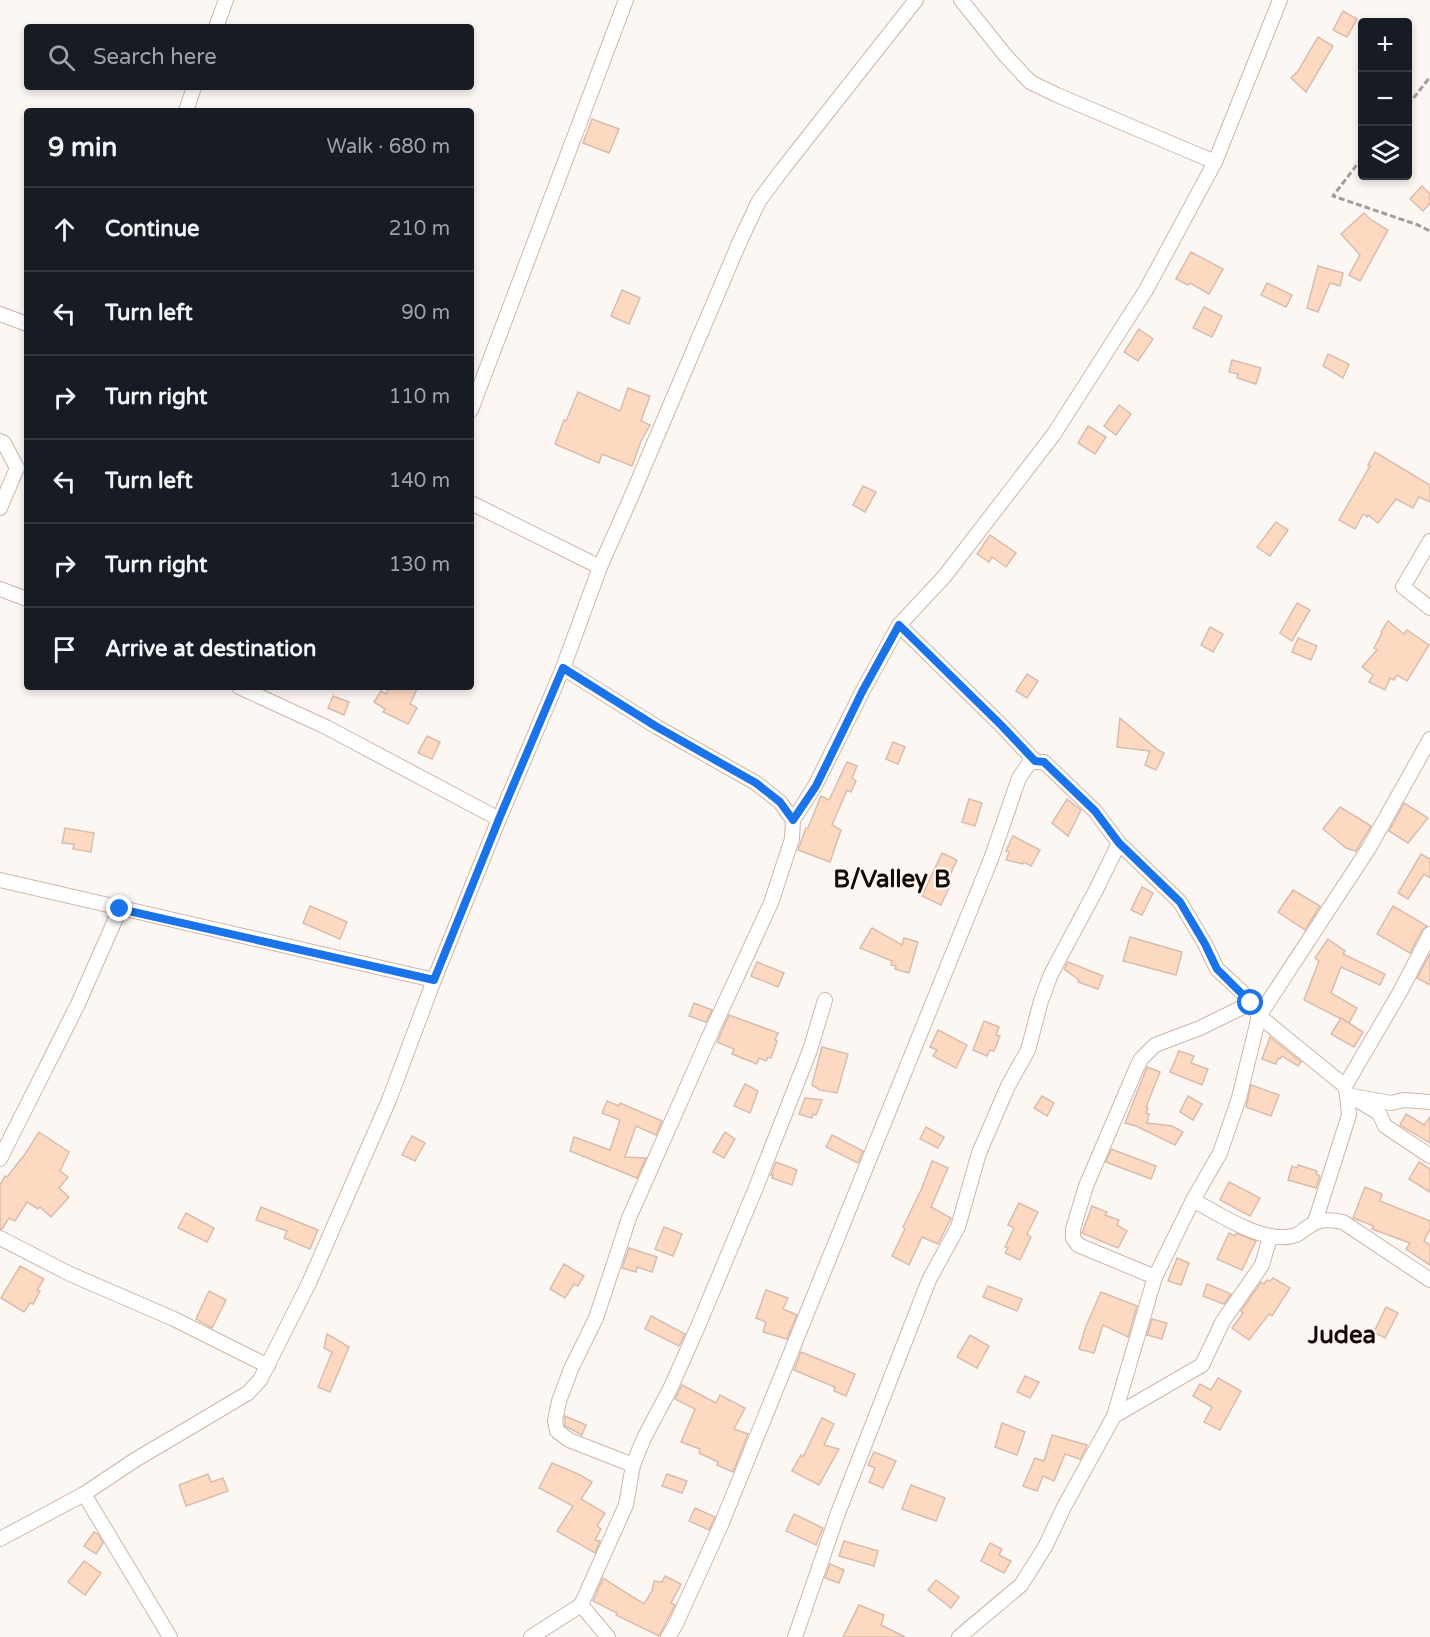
<!DOCTYPE html>
<html lang="en">
<head>
<meta charset="utf-8">
<style>
	:root { --surface:#171b24; --page:#242831; --text:#f1f3f6; --muted:#9ea1a6; --line:#363941 }
	body { margin:0; font-family:"Varela Round",sans-serif; background:var(--page); color:var(--text) }
	.controls { position:absolute; right:18px; top:18px; display:grid; overflow:hidden; border-radius:6px; box-shadow:0 3px 9px #0003 }
	.controls button { width:54px; height:54px; display:grid; place-items:center; padding:0; border:0; border-bottom:2px solid var(--line); background:var(--surface); color:var(--text); font:30px sans-serif }
	.stop { position:absolute; width:18px; height:18px; margin:-14px; border:4px solid #1a73e8; border-radius:50%; background:#fff }
	.stop.end { background:#1a73e8; border-color:#fff; box-shadow:0 2px 6px #0008 }
	.list { margin:0; padding:0; list-style:none }
	h2 { display:flex; justify-content:space-between; align-items:center; height:78px; margin:0; padding:0 24px; font-size:26px }
	h2 small { font-size:20px; font-weight:400; color:var(--muted) }
	.list li { display:grid; grid-template-columns:39px 1fr auto; gap:18px; align-items:center; box-sizing:border-box; height:84px; padding:0 24px; border-top:2px solid var(--line) }
	.list b { display:block; font-size:22px; white-space:nowrap }
	.list em { font-size:20px; font-style:normal; color:var(--muted) }
	.icon { flex:none; width:33px; height:33px; fill:none; stroke:currentColor; stroke-width:2; stroke-linecap:round; stroke-linejoin:round }
	.map { position:relative; flex:none; width:1430px; height:1637px; overflow:hidden }
	.search { position:absolute; background:var(--surface); box-shadow:0 3px 9px #0003; left:24px; top:24px; width:450px; height:66px; display:flex; align-items:center; gap:15px; box-sizing:border-box; padding:0 21px; border-radius:6px; color:var(--muted); font-size:22px }
	.panel { position:absolute; background:var(--surface); box-shadow:0 3px 9px #0003; left:24px; top:108px; width:450px; height:582px; border-radius:6px }
	.map>svg:first-child { display:block }
</style>
</head>
<body>
<div class="map">
<svg width="1430" height="1637" viewBox="0 0 1430 1637">
	<rect width="100%" height="100%" fill="#fdf7f4"/>
	<g fill="#fdd9c2" stroke="#d7bdad" stroke-width="1.5">
		<polygon points="1343,11 1357,19 1347,37 1333,30"/>
		<polygon points="1318,37 1333,46 1306,92 1291,78 1298,71"/>
		<polygon points="592,119 619,129 609,153 583,143"/>
		<polygon points="1422,186 1430,194 1430,203 1423,211 1410,199"/>
		<polygon points="1364,213 1371,220 1388,230 1360,281 1349,275 1360,255 1341,234"/>
		<polygon points="1191,252 1223,269 1209,294 1190,283 1188,285 1176,279"/>
		<polygon points="1318,266 1343,273 1340,286 1330,283 1318,312 1307,308"/>
		<polygon points="1267,283 1292,295 1286,307 1261,295"/>
		<polygon points="622,290 640,298 629,324 611,316"/>
		<polygon points="1204,307 1222,316 1212,337 1193,328"/>
		<polygon points="1139,329 1153,339 1138,361 1124,352"/>
		<polygon points="1328,354 1349,364 1343,378 1323,366"/>
		<polygon points="1232,360 1261,368 1256,384 1237,378 1238,374 1229,372"/>
		<polygon points="628,388 650,396 641,421 650,425 641,441 632,466 602,454 599,463 555,444 564,420 566,421 578,392 620,411"/>
		<polygon points="1119,405 1131,414 1116,435 1104,426"/>
		<polygon points="1088,426 1106,437 1095,454 1078,443"/>
		<polygon points="1375,452 1430,485 1430,502 1419,497 1413,508 1396,499 1378,523 1368,515 1367,517 1363,514 1355,529 1339,520 1370,466 1368,465"/>
		<polygon points="863,486 876,492 865,512 853,505"/>
		<polygon points="1276,522 1288,530 1270,556 1257,547"/>
		<polygon points="990,535 1016,553 1006,567 992,557 989,562 977,554"/>
		<polygon points="1297,603 1310,610 1292,641 1280,633"/>
		<polygon points="1388,621 1404,634 1407,630 1429,645 1407,681 1397,675 1394,680 1390,678 1385,690 1369,682 1373,675 1362,667 1377,650 1374,648 1382,633 1381,632"/>
		<polygon points="1210,627 1223,634 1213,652 1201,645"/>
		<polygon points="1298,638 1317,646 1311,660 1292,652"/>
		<polygon points="1027,674 1038,681 1027,698 1016,691"/>
		<polygon points="390,687 418,687 410,704 417,708 408,724 383,712 385,709 374,702 381,691 386,694"/>
		<polygon points="333,696 349,702 344,715 328,708"/>
		<polygon points="1120,718 1158,750 1164,753 1156,770 1145,765 1150,751 1117,747"/>
		<polygon points="427,736 440,742 432,759 418,753"/>
		<polygon points="893,742 905,747 898,764 886,759"/>
		<polygon points="847,762 857,766 852,778 856,781 851,792 847,790 832,825 841,830 830,862 798,850 806,828 808,828 821,796 829,800"/>
		<polygon points="969,799 982,803 975,826 962,822"/>
		<polygon points="1067,799 1081,810 1068,836 1052,823"/>
		<polygon points="1404,803 1428,818 1408,843 1389,831"/>
		<polygon points="1340,807 1371,826 1356,851 1346,848 1323,829"/>
		<polygon points="65,828 94,833 91,852 73,849 74,844 62,843"/>
		<polygon points="1013,836 1040,850 1031,866 1024,862 1023,864 1006,860 1009,852 1006,851"/>
		<polygon points="942,853 957,860 945,886 949,888 941,905 922,896"/>
		<polygon points="1421,854 1430,859 1430,878 1424,874 1408,899 1398,893"/>
		<polygon points="1142,887 1153,893 1142,915 1131,910"/>
		<polygon points="1293,890 1320,906 1305,930 1278,912"/>
		<polygon points="310,906 347,922 340,939 303,923"/>
		<polygon points="1393,906 1427,926 1422,930 1410,953 1377,934"/>
		<polygon points="872,928 902,945 904,938 918,942 909,973 895,969 896,966 891,965 892,961 860,948"/>
		<polygon points="1130,937 1182,952 1176,975 1123,961"/>
		<polygon points="1328,939 1345,951 1343,954 1385,974 1380,985 1341,967 1331,993 1357,1008 1349,1023 1304,1000 1319,961 1315,958"/>
		<polygon points="1430,954 1430,985 1417,978"/>
		<polygon points="757,962 784,973 778,987 751,976"/>
		<polygon points="1068,962 1103,976 1098,989 1078,982 1079,980 1064,969"/>
		<polygon points="694,1003 712,1010 706,1022 689,1016"/>
		<polygon points="729,1015 778,1033 775,1040 777,1041 771,1058 768,1057 766,1061 759,1058 757,1064 732,1054 734,1049 717,1042"/>
		<polygon points="1341,1018 1363,1032 1354,1047 1331,1034"/>
		<polygon points="984,1021 999,1027 996,1035 1000,1036 994,1051 990,1050 987,1056 973,1050"/>
		<polygon points="938,1030 967,1045 956,1068 933,1056 937,1050 930,1047"/>
		<polygon points="1270,1037 1301,1062 1298,1066 1282,1056 1280,1059 1278,1058 1276,1064 1262,1059"/>
		<polygon points="822,1047 848,1054 837,1093 820,1090 812,1085"/>
		<polygon points="1179,1051 1194,1056 1191,1063 1208,1069 1202,1085 1170,1072"/>
		<polygon points="1147,1067 1160,1072 1146,1107 1148,1108 1146,1113 1149,1114 1147,1123 1172,1126 1183,1132 1175,1145 1136,1126 1125,1123"/>
		<polygon points="745,1084 758,1091 750,1113 734,1106"/>
		<polygon points="1251,1085 1279,1095 1271,1116 1246,1107"/>
		<polygon points="1042,1096 1054,1103 1047,1116 1034,1108"/>
		<polygon points="1188,1096 1202,1104 1193,1120 1180,1112"/>
		<polygon points="805,1098 822,1100 816,1115 813,1114 812,1118 799,1114"/>
		<polygon points="607,1101 619,1106 620,1103 662,1121 656,1135 636,1126 625,1157 646,1158 637,1178 570,1151 574,1137 610,1150 620,1120 602,1113"/>
		<polygon points="1406,1114 1424,1125 1430,1117 1430,1143 1400,1125"/>
		<polygon points="926,1127 944,1137 938,1148 920,1139"/>
		<polygon points="39,1132 69,1152 60,1171 68,1177 59,1188 69,1197 51,1217 40,1207 38,1209 27,1202 15,1221 9,1218 2,1229 0,1229 0,1185 5,1176 7,1177 25,1154"/>
		<polygon points="725,1132 735,1139 724,1158 713,1152"/>
		<polygon points="832,1135 863,1151 858,1163 826,1147"/>
		<polygon points="412,1136 425,1143 415,1161 402,1155"/>
		<polygon points="1111,1149 1156,1166 1151,1179 1106,1162"/>
		<polygon points="932,1161 948,1168 931,1207 951,1218 938,1244 922,1237 909,1265 892,1256 905,1229 903,1227 922,1188"/>
		<polygon points="776,1162 797,1170 792,1185 772,1178 773,1175 771,1175"/>
		<polygon points="1419,1162 1430,1169 1430,1192 1409,1179"/>
		<polygon points="1298,1165 1317,1171 1316,1174 1320,1176 1316,1188 1288,1180 1292,1166 1297,1168"/>
		<polygon points="1229,1182 1260,1198 1250,1216 1220,1200"/>
		<polygon points="1365,1187 1382,1194 1380,1201 1430,1221 1430,1229 1424,1241 1430,1245 1430,1265 1406,1249 1410,1243 1372,1229 1374,1226 1353,1218"/>
		<polygon points="1019,1203 1038,1212 1027,1234 1031,1237 1020,1260 1005,1253 1008,1248 1005,1247 1014,1228 1008,1225"/>
		<polygon points="1092,1206 1107,1212 1105,1215 1119,1220 1117,1225 1127,1231 1118,1248 1082,1233"/>
		<polygon points="261,1207 318,1230 310,1249 284,1238 287,1231 256,1220"/>
		<polygon points="186,1213 214,1228 207,1242 178,1228"/>
		<polygon points="664,1227 682,1234 673,1256 655,1249"/>
		<polygon points="1229,1233 1235,1236 1236,1233 1256,1241 1242,1270 1217,1259"/>
		<polygon points="629,1248 657,1257 652,1272 637,1267 636,1272 622,1268"/>
		<polygon points="1177,1258 1189,1263 1181,1285 1168,1281"/>
		<polygon points="564,1264 584,1276 578,1286 574,1284 565,1298 550,1289"/>
		<polygon points="20,1266 44,1279 37,1290 40,1291 33,1304 30,1303 24,1312 1,1298"/>
		<polygon points="1273,1278 1290,1288 1272,1316 1269,1314 1249,1340 1232,1328 1243,1313 1241,1311 1261,1282 1264,1284 1267,1280 1270,1281"/>
		<polygon points="1207,1284 1231,1294 1224,1304 1203,1296"/>
		<polygon points="988,1286 1022,1299 1017,1311 983,1297"/>
		<polygon points="766,1290 788,1298 783,1309 797,1315 787,1339 763,1332 766,1322 756,1318"/>
		<polygon points="209,1291 226,1300 212,1328 196,1319"/>
		<polygon points="1101,1292 1137,1306 1128,1337 1103,1325 1094,1353 1079,1349 1086,1326"/>
		<polygon points="1386,1307 1398,1313 1385,1338 1374,1332"/>
		<polygon points="651,1316 685,1334 679,1346 645,1329"/>
		<polygon points="1152,1319 1167,1323 1162,1339 1147,1335"/>
		<polygon points="327,1334 349,1347 330,1392 318,1387 332,1352 324,1348"/>
		<polygon points="970,1335 989,1346 977,1368 957,1357"/>
		<polygon points="801,1352 855,1374 846,1396 834,1391 835,1387 794,1370"/>
		<polygon points="1025,1376 1039,1382 1030,1398 1017,1392"/>
		<polygon points="1218,1378 1241,1391 1220,1430 1204,1422 1212,1407 1193,1396 1200,1384 1211,1390"/>
		<polygon points="682,1385 716,1403 720,1395 745,1408 734,1429 748,1434 733,1472 717,1465 718,1462 699,1453 700,1449 681,1442 695,1409 675,1399"/>
		<polygon points="565,1416 586,1425 582,1435 565,1426"/>
		<polygon points="822,1418 834,1424 824,1445 839,1449 819,1485 792,1471 801,1455 803,1457"/>
		<polygon points="1002,1423 1025,1432 1017,1455 995,1447"/>
		<polygon points="1052,1435 1087,1445 1086,1448 1080,1459 1065,1454 1054,1481 1043,1476 1037,1491 1023,1486 1035,1458 1044,1461"/>
		<polygon points="874,1452 896,1461 883,1488 869,1482 875,1468 868,1465"/>
		<polygon points="552,1463 578,1474 592,1482 581,1499 605,1513 597,1526 601,1529 595,1540 600,1541 595,1553 557,1531 573,1506 539,1488"/>
		<polygon points="208,1474 211,1482 223,1478 228,1491 186,1506 179,1485"/>
		<polygon points="667,1474 687,1481 682,1493 662,1486"/>
		<polygon points="911,1485 945,1498 936,1521 902,1509"/>
		<polygon points="695,1508 715,1517 709,1530 689,1521"/>
		<polygon points="794,1514 823,1528 816,1545 786,1531"/>
		<polygon points="94,1532 98,1534 103,1543 96,1554 84,1546"/>
		<polygon points="844,1541 878,1551 874,1566 839,1556"/>
		<polygon points="990,1543 1002,1549 999,1555 1011,1561 1004,1573 981,1561"/>
		<polygon points="84,1561 101,1573 85,1595 68,1582"/>
		<polygon points="830,1564 844,1570 839,1583 825,1578"/>
		<polygon points="665,1576 681,1584 671,1603 675,1605 659,1636 616,1615 617,1613 593,1601 603,1578 644,1604 652,1591 654,1581 662,1582"/>
		<polygon points="936,1580 959,1597 951,1608 928,1590"/>
		<polygon points="859,1605 884,1615 881,1625 905,1637 843,1637"/>
	</g>
	<g fill="none" stroke-linecap="round" stroke-linejoin="round">
		<g stroke="#cfb5a5" stroke-width="16">
			<g id="minor">
				<polyline points="961,0 1005,55 1030,82 1057,95 1215,162"/>
				<polyline points="216,27 226,0"/>
				<polyline points="186,111 194,87"/>
				<polyline points="0,314 27,324"/>
				<polyline points="471,410 626,0"/>
				<polyline points="0,441 4,443 17,468 0,508"/>
				<polyline points="471,503 600,567"/>
				<polyline points="1430,541 1403,587 1430,608"/>
				<polyline points="0,589 27,599"/>
				<polyline points="899,625 1001,725 1035,761"/>
				<polyline points="563,668 657,727 756,783 780,802 793,820 792,839 771,903 709,1037 629,1218 596,1318 571,1369 559,1401 555,1421 557,1431 569,1440 633,1465"/>
				<polyline points="239,687 326,727 499,819"/>
				<polyline points="793,820 815,786 862,692 899,625 944,577 1054,434 1146,290 1215,162 1280,0"/>
				<polyline points="0,880 434,980"/>
				<polyline points="1345,1086 1400,992 1430,934"/>
				<polyline points="1357,1100 1379,1113 1385,1126 1430,1156"/>
				<polyline points="0,1159 78,1004 120,909"/>
				<path d="M 1193,1200 C 1219,1214 1266,1246 1296,1235 C 1300,1234 1304,1229 1308,1227 C 1319,1219 1329,1219 1343,1222 L 1430,1280"/>
				<polyline points="1315,1222 1349,1115 1347,1095"/>
				<polyline points="0,1238 70,1274 174,1319 268,1366"/>
				<polyline points="1155,1277 1078,1245 1073,1238 1073,1229 1086,1186 1137,1067 1141,1059 1155,1045 1200,1028 1251,1003"/>
				<polyline points="1114,1416 1202,1365 1223,1321 1262,1265 1270,1237"/>
				<polyline points="84,1494 170,1637"/>
				<polyline points="0,1539 84,1494 135,1460 248,1393 260,1380 309,1283 389,1100 434,980 499,819 563,668 600,567 632,495 740,241 759,201 782,170 916,0"/>
				<polyline points="531,1637 581,1605"/>
				<polyline points="608,1637 581,1605 626,1505 633,1465 644,1438 671,1387 699,1324 755,1190 810,1050 825,1000"/>
				<polyline points="668,1637 675,1626 721,1525 991,859 1019,778 1030,762 1044,762 1095,811 1119,843 1180,902 1205,944 1217,969 1242,992 1259,1016 1345,1086 1347,1095 1391,1103 1404,1100 1430,1102"/>
				<polyline points="795,1637 838,1513 929,1280 958,1227 979,1153 1008,1086 1028,1050 1041,1001 1051,974 1096,890 1119,843"/>
				<polyline points="959,1637 1021,1585 1045,1547 1064,1507 1114,1416 1155,1277 1193,1200 1220,1153 1239,1098 1259,1016 1369,848 1430,739"/>
			</g>
		</g>
		<g stroke="#a39c98" stroke-width="3" stroke-dasharray="6 3" stroke-linecap="butt">
			<polyline points="1408,105 1430,77"/>
			<polyline points="1362,158 1333,196 1418,225 1430,231"/>
		</g>
		<use href="#minor" stroke="#fff" stroke-width="14"/>
	</g>
	<g fill="none" stroke-linecap="round" stroke-linejoin="round">
		<polyline stroke="#1a73e8" stroke-width="8" points="120,909 434,980 499,819 563,668 657,727 756,783 780,802 793,820 816,786 862,692 899,625 1001,725 1035,761 1044,762 1095,811 1119,843 1180,902 1205,944 1217,969 1251,1003"/>
	</g>
	<g text-anchor="middle" dominant-baseline="central" stroke-width="4.5" stroke-linejoin="round" paint-order="stroke">
		<g font-size="24" font-weight="bold" fill="#140b06" stroke="#fdf7f4">
			<text x="892" y="879">B/Valley B</text>
			<text x="1342" y="1335">Judea</text>
		</g>
	</g>
</svg>
<div class="controls">
<button>+</button>
<button>−</button>
<button><svg class="icon" aria-label="layers" viewBox="0 0 24 24"><path d="M12 4l9 5-9 5-9-5zM3 14l9 5 9-5"/></svg></button>
</div>
<div class="stop" style="left:1251px;top:1003px"></div>
<div class="stop end" style="left:120px;top:909px"></div>
<div class="search"><svg class="icon" aria-label="search" viewBox="0 0 24 24"><circle cx="10" cy="10" r="6"/><path d="M15 15l6 6"/></svg>Search here</div>
<section class="panel">
<h2>9 min<small>Walk · 680 m</small></h2>
<ul class="list">
<li><svg class="icon" aria-label="ahead" viewBox="0 0 24 24"><path d="M12 20V5M6 11l6-6 6 6"/></svg><div><b>Continue</b></div><em>210 m</em></li>
<li><svg class="icon" aria-label="left" viewBox="0 0 24 24"><path d="M17 20v-9H6M10 6l-5 5 5 5"/></svg><div><b>Turn left</b></div><em>90 m</em></li>
<li><svg class="icon" aria-label="right" viewBox="0 0 24 24"><path d="M7 20v-9h11M14 6l5 5-5 5"/></svg><div><b>Turn right</b></div><em>110 m</em></li>
<li><svg class="icon" aria-label="left" viewBox="0 0 24 24"><path d="M17 20v-9H6M10 6l-5 5 5 5"/></svg><div><b>Turn left</b></div><em>140 m</em></li>
<li><svg class="icon" aria-label="right" viewBox="0 0 24 24"><path d="M7 20v-9h11M14 6l5 5-5 5"/></svg><div><b>Turn right</b></div><em>130 m</em></li>
<li><svg class="icon" aria-label="arrive" viewBox="0 0 24 24"><path d="M6 21V4h12l-3 4 3 4H6"/></svg><div><b>Arrive at destination</b></div></li>
</ul>
</section>
</div>
</body>
</html>
